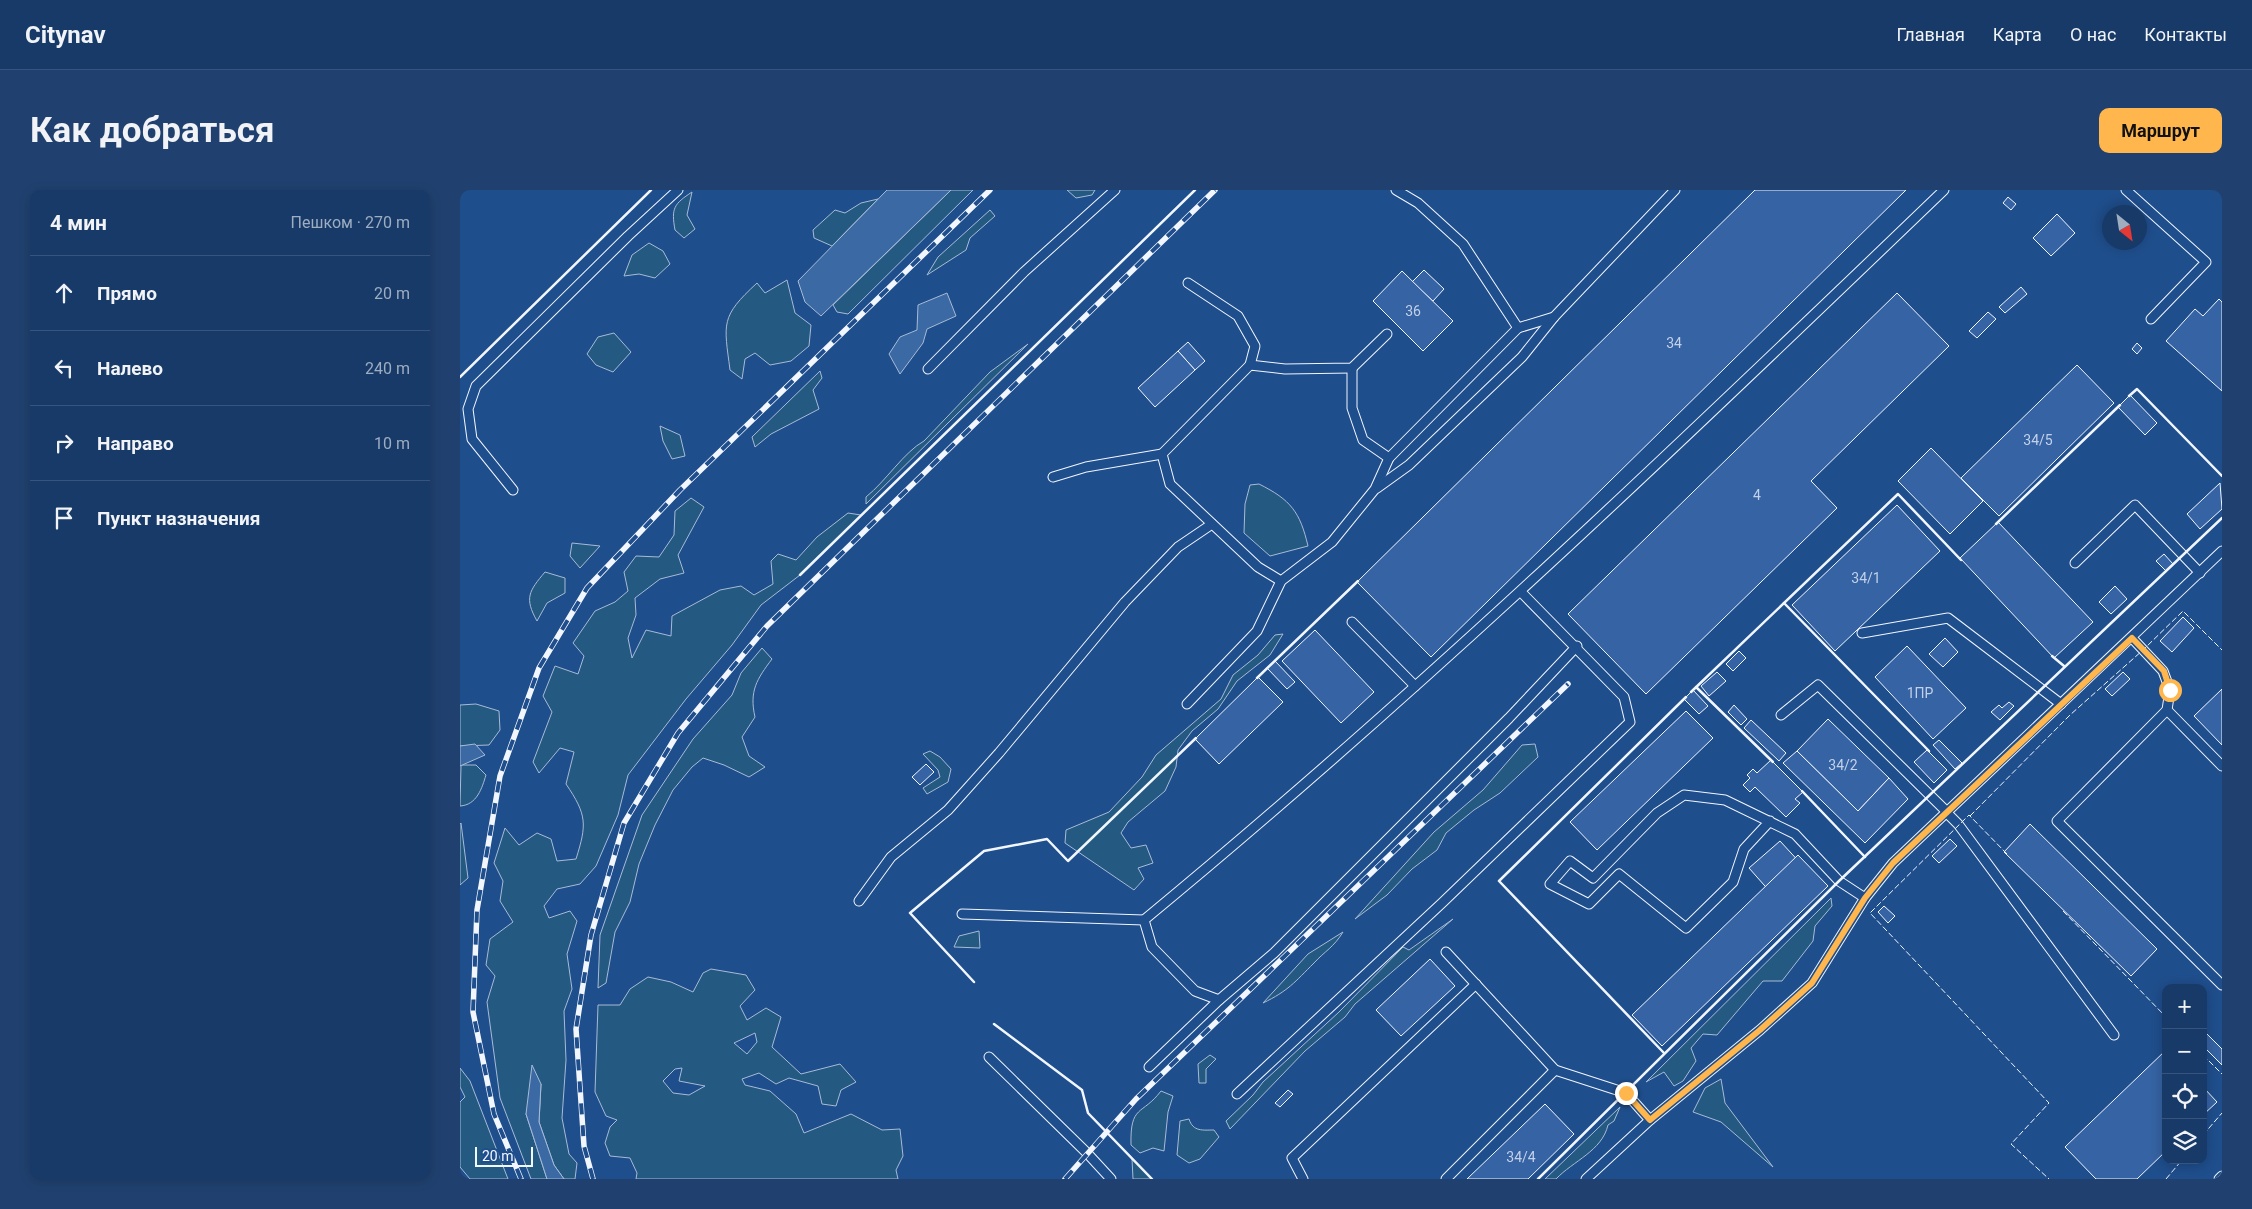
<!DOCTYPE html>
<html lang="ru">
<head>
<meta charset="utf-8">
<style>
	:root { --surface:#173a69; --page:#20416f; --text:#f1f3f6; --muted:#9eadc0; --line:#36547d; --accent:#ffb74d }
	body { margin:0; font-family:Roboto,sans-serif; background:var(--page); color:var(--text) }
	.controls { position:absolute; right:15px; bottom:15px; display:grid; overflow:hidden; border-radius:10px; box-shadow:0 2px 12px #0003 }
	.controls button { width:45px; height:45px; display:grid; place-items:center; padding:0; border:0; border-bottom:1px solid var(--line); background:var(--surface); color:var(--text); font:25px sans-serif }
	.compass { position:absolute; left:1642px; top:15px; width:45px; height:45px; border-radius:50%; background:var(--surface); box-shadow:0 2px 12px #0003; rotate:150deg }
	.scale { position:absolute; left:15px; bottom:12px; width:58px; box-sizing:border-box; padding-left:5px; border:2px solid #f2f6ff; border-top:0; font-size:14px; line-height:18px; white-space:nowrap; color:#f2f6ff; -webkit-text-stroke:4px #1f4e8c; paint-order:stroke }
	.stop { position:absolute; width:15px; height:15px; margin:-11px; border:4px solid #ffb74d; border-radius:50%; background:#fff }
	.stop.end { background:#ffb74d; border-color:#fff; box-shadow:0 1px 5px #0008 }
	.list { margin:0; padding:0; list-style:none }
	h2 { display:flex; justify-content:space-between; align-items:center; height:65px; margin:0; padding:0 20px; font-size:21px }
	h2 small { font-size:16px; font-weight:400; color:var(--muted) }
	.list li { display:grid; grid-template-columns:32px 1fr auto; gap:15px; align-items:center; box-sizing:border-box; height:75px; padding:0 20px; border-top:1px solid var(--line) }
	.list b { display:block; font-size:19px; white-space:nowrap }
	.list em { font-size:16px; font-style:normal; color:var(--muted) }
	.icon { flex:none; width:28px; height:28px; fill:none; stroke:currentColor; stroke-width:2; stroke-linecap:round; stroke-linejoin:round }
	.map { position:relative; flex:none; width:1762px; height:989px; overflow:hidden; border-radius:10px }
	header { display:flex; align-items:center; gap:30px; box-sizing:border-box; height:70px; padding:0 25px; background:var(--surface); border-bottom:1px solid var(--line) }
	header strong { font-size:24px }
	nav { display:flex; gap:28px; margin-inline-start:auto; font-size:18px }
	.intro { display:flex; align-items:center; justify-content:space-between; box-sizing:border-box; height:120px; padding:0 30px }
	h1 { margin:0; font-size:35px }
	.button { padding:12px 22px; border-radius:10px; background:var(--accent); color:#111; font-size:18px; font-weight:700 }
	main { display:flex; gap:30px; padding:0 30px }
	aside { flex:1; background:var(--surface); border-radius:10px; box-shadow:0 2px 12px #0003 }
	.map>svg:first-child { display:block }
</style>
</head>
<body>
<header>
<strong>Citynav</strong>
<nav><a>Главная</a><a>Карта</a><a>О нас</a><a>Контакты</a></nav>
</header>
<div class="intro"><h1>Как добраться</h1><a class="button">Маршрут</a></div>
<main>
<aside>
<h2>4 мин<small>Пешком · 270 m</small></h2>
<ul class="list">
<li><svg class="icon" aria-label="ahead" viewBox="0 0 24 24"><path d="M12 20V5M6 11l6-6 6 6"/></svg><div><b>Прямо</b></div><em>20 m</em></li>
<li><svg class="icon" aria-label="left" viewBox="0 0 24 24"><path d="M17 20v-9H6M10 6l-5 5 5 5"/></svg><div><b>Налево</b></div><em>240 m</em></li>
<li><svg class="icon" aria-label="right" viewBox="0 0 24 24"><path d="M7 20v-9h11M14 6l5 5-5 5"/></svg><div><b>Направо</b></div><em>10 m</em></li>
<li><svg class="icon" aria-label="arrive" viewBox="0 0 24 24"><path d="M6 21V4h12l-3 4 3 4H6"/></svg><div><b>Пункт назначения</b></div></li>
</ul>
</aside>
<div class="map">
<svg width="1762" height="989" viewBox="0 0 1762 989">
	<rect width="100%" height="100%" fill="#1f4e8c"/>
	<g fill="#245a82" stroke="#a8bbd7" fill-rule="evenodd">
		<polygon points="491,0 513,0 388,124 377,122 373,115"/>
		<polygon points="607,0 635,0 632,5 616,8"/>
		<path d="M 232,2 L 227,25 L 235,39 L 224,48 L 215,40 C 211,18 214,14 232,2 Z"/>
		<polygon points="418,9 372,56 354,48 353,40 375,20 385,23 401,13"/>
		<polygon points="530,20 535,26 510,48 506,60 467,85 478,67"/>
		<polygon points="189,53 203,61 210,74 195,88 179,84 164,86 172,65"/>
		<path d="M 327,90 L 335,123 L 351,135 L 349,156 L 331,171 L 310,175 L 295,163 L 285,169 L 282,189 L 270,180 C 264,133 260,127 297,93 L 305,103 Z"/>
		<polygon points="154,143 171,162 153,182 136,175 127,164 138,147"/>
		<path d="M 568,154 L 406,314 L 406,307 C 426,291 444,262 464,251 L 530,182 Z"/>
		<polygon points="360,181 362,188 353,200 359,219 311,244 295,257 292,247"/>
		<polygon points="200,236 220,245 225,266 212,269 203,251"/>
		<path d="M 799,294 C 831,310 840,322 848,356 L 810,366 L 784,343 L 785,314 L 790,295 Z"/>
		<path d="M 231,308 L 244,317 L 218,365 L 224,383 L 200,389 L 175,408 L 176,425 L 168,448 L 172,468 L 186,440 L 211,446 L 212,426 L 260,400 L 281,396 L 294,405 L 313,394 L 311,371 L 318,364 L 336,370 L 357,347 L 388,323 L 401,325 L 340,385 L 301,415 L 272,455 L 226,509 L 168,585 L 158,625 L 136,676 L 120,694 L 97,699 L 84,716 L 89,728 L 110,721 L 117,731 L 107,764 L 112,799 L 104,821 L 106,870 L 102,928 L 109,964 L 117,973 L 115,989 L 104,989 L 94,975 L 79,932 L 81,894 L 66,924 L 87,989 L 71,989 L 40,908 L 27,812 L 35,786 L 26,775 L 30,749 L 53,732 L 40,711 L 43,691 L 34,673 L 45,638 L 59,655 L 77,643 L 91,649 L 97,671 L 116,669 C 127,634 127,625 106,594 L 114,562 L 100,558 L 79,583 L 73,572 L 92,522 L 83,506 L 95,476 L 118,484 L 124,466 L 113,453 L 135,421 L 155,412 L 168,401 L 164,382 L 176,366 L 199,367 L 214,345 L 215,321 Z"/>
		<polygon points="112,353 140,356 120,378 110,366"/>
		<path d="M 85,382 L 105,388 L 105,403 L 87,413 L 77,431 C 64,408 69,401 85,382 Z"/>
		<polygon points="823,444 810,465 777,491 758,519 732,541 718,560 716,577 705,601 668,632 661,643 671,658 686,655 693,673 678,678 684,689 674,700 605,653 606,640 649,622 682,587 696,565 761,509 773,485 798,465 815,445"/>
		<path d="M 302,458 L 312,469 C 297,489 289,501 295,527 L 282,547 L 289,566 L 305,577 L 289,587 L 264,575 L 243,568 L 232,577 L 213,600 L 195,635 L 179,674 L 170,712 L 155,742 L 146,793 L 138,798 L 140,745 L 182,625 L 233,549 L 272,505 L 281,483 Z"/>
		<polygon points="16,514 39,521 40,540 29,555 0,556 0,515"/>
		<polygon points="1075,554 1078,567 1040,603 1014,620 986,643 977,660 952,679 927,705 895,729 974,642 1023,600 1062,555"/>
		<polygon points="470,561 480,567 491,579 488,592 467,604 463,598 480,587 478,580 463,564"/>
		<path d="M 1,575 L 16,575 L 26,585 C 22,598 17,615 0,616 Z"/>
		<polygon points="1,633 8,688 0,695 0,634"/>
		<polygon points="1371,708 1372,716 1355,736 1353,751 1322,791 1303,791 1257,845 1243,844 1231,858 1236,871 1223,891 1214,896 1204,882 1186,892"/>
		<polygon points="993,729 895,814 885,827 845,861 770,939 766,931 793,905 803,892 879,822 943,757 949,760"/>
		<polygon points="519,741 520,758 494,757 499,746"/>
		<path d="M 883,742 C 874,757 865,761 854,773 C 835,792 828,801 803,813 L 848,764 Z"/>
		<path d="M 251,779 L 286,785 L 295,800 L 280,816 L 287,830 L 306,818 L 321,827 L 312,857 L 341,884 L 380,874 L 396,892 L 381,900 L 376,916 L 362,914 L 358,896 L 329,888 L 316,894 L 299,883 L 282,889 L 285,895 L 310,901 L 336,924 L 344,943 L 391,924 L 422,940 L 440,939 L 443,966 L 436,980 L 438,989 L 176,989 L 177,983 L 170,968 L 150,966 L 145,953 L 150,937 L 157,930 L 146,926 L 135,902 L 138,815 L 160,815 L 170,799 L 188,787 L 211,792 L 233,802 L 243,783 ZM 295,843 L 297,852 L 287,864 L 274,853 ZM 222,878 L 219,891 L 245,896 L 229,905 L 213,903 L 203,891 L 215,879 Z"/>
		<polygon points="750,865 756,869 746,879 746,893 739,893 738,874"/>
		<polygon points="0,878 10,891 48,989 10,989 0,977 0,912 5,907 0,897"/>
		<polygon points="1261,889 1265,913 1313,977 1261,932 1233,922 1245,898"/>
		<path d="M 701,901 L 713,906 L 708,922 L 704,961 L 693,958 L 680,963 L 671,955 C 670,914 682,926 701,901 Z"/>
		<path d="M 1160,917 L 1154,931 L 1148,935 C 1142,961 1113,971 1096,989 L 1085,989 Z"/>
		<path d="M 729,929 C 733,942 743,940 754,940 L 759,947 L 740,969 L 729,973 L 717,965 L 720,931 Z"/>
		<polygon points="672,969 692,989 673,989"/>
	</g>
	<g fill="#3b69a3" stroke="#a8bbd7">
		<polygon points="427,0 491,0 361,126 345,112 338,91"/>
		<polygon points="487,103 496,126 467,139 463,153 440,184 429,164 440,147 457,140 458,115"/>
		<polygon points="15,554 25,565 0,576 0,556"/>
		<polygon points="72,875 81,894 79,932 94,975 104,989 87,989 66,924"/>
	</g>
	<g fill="#3563a3" stroke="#f2f6ff">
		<polygon points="1295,0 1446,0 971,467 897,392"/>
		<polygon points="1548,7 1556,14 1551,20 1543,13"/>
		<polygon points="1597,24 1615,43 1591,66 1573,48"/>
		<polygon points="964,80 984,99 973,111 952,92"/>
		<polygon points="942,81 993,131 963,161 913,111"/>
		<polygon points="1561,97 1567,104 1545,123 1539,117"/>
		<polygon points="1437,103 1489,156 1351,291 1377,318 1186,504 1108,424"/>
		<polygon points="1759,109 1762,112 1762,201 1706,151 1735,119 1743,126"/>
		<polygon points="1528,122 1536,129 1517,148 1509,141"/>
		<polygon points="728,152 745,171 735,180 718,161"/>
		<polygon points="1677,153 1682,158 1677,164 1672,159"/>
		<polygon points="718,161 735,180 695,217 678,198"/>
		<polygon points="1617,175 1654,213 1539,326 1501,288"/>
		<polygon points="1670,205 1697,233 1685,245 1658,217"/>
		<polygon points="1471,258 1523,311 1490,344 1438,291"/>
		<polygon points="1760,293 1762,319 1740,339 1727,324"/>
		<polygon points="1437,315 1480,361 1375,461 1332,415"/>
		<polygon points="1538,332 1633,432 1594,468 1500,368"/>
		<polygon points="1704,364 1713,374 1706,381 1696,371"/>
		<polygon points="1655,396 1667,409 1651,424 1639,412"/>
		<polygon points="1723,427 1734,438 1712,462 1700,451"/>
		<polygon points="855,440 914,502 881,533 822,471"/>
		<polygon points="1485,448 1498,462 1483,477 1469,464"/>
		<polygon points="1447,456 1506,518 1473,549 1415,487"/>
		<polygon points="1279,461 1286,468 1273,481 1266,474"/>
		<polygon points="815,471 835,492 827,499 807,478"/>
		<polygon points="1257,482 1266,491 1249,506 1241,496"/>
		<polygon points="1663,482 1670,489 1652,506 1645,499"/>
		<polygon points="798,487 823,512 759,574 735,549"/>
		<polygon points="1762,499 1762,555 1734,526"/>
		<polygon points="1233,500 1248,516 1239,524 1224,509"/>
		<polygon points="1549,512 1554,516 1540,530 1531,522 1539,515 1542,518"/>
		<polygon points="1274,515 1287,529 1281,535 1268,522"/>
		<polygon points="1226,521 1253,548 1137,660 1110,632"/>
		<polygon points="1368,529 1429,588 1398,621 1337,561"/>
		<polygon points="1291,530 1326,563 1319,571 1284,538"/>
		<polygon points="1479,550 1502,573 1495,579 1473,555"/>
		<polygon points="1467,560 1487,580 1474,593 1454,572"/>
		<polygon points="1337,561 1398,621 1429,588 1448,609 1405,653 1323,573"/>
		<polygon points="1311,570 1343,602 1335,609 1340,613 1326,627 1295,597 1290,602 1283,595 1290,588 1287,585 1293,579 1297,583"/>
		<polygon points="466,574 474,582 460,595 452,587"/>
		<polygon points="1570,634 1697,759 1671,786 1544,662"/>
		<polygon points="1490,649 1497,656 1479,673 1472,666"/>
		<polygon points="1320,651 1343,676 1312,704 1289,678"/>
		<polygon points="1338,665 1368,696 1202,856 1172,825"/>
		<polygon points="1424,716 1435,726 1428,733 1418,722"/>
		<polygon points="970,769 995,796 941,846 916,820"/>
		<polygon points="1745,842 1762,859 1762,875 1743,856"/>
		<polygon points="1706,860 1706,961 1677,989 1636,989 1605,957"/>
		<polygon points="1743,897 1757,912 1743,925"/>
		<polygon points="828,900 833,904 820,917 815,913"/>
		<polygon points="1085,914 1114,944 1068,989 1007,989"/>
	</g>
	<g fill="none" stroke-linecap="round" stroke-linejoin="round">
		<g stroke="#f2f6ff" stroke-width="11">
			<g id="lane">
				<polyline points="936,0 958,13 1003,54 1058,138"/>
				<polyline points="1666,0 1746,72 1691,129"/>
				<polyline points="728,93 778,126 795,156 790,175"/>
				<polyline points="892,178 892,218 903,250 929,268"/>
				<polyline points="468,179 564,82 655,0"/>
				<polyline points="593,287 626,277 702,264"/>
				<polyline points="917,298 949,275 1062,167 1094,127"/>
				<polyline points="53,300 12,249 8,219 16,196 168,46 218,0"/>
				<polyline points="1615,373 1675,315 1740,383"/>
				<polyline points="821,391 798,377 710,294 702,264 790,175 825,179 892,178 927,144"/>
				<polyline points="892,432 955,496"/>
				<polyline points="1402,443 1488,428 1601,514"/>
				<polyline points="1672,448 1703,481 1710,500 1707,520 1762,576"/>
				<polyline points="727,514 797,441 821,391 872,352 915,299 929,268 1058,138 1094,127 1215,0"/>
				<polyline points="1707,520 1597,631 1762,795"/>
				<polyline points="1321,525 1358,495 1487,622"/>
				<polyline points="1486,622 1498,634 1654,845"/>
				<polyline points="1310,631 1284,659 1273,692 1226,738 1159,684 1129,714 1090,694 1110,671 1133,688 1197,623 1224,605 1265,610 1335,644 1379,691 1405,708"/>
				<polyline points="399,711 431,667 488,620 539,563 665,412 718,357 752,334"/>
				<polyline points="502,724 684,730"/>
				<polyline points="986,762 1095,880 1166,903 1190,930"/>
				<path d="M 759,810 L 735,801 L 692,757 L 684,730 C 963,500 1224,250 1484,0"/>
				<polyline points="529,867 627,963 651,989"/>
				<polyline points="689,877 759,810 814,763 1049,528 1117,456"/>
				<polyline points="777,904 982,713 1170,532 1164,507 1061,402"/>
				<polyline points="843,989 832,968 1016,794"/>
				<polyline points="986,989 1095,880"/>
				<polyline points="1126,989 1190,930 1300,840 1352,793 1405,708 1433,673 1762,361"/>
				<polyline points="1759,989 1762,986"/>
			</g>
		</g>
		<use href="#lane" stroke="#1f4e8c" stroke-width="9"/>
		<g stroke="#f2f6ff" stroke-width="5.5">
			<g id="rail">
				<polyline points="61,989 34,924 13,822 17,720 40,586 79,478 127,398 220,300 530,0"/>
				<polyline points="133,989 124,956 116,839 131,745 164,633 218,543 307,436 755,0"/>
				<polyline points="605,989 676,909 1108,494"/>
			</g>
		</g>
		<use href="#rail" stroke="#1f4e8c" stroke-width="4" stroke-dasharray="11" stroke-linecap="butt"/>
		<g stroke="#f2f6ff" stroke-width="1" stroke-dasharray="6 2.5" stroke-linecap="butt">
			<polyline points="1510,626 1610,525 1683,460 1723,421 1762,460"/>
			<polyline points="1547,664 1509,625 1410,723 1589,913 1551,954 1589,989"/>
			<polyline points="1603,721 1706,827"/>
			<polyline points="1743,865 1762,884"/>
			<polyline points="1743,945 1762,923"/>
			<polyline points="1706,989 1722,970"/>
		</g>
		<g stroke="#f2f6ff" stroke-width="2.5">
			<polyline points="0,187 191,0"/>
			<polyline points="1669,206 1677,199 1762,286"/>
			<polyline points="1536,334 1660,215"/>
			<polyline points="340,385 735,0"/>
			<polyline points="1324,413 1469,561"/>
			<polyline points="1592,466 1604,476"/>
			<polyline points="797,488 898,391"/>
			<polyline points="1236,497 1313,572"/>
			<polyline points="1231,502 1438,304 1501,370"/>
			<polyline points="1342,601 1405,667"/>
			<polyline points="514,792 450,723 524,661 587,649 608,671 736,548"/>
			<polyline points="534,834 622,900 628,923 692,989"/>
			<polyline points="1204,863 1039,691 1226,507"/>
			<polyline points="1078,989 1379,691 1762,328"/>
		</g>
	</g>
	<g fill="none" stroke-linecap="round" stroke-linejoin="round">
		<polyline stroke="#ffb74d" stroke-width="6" points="1166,903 1190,930 1300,840 1352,793 1405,708 1433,673 1672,448 1704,481 1710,500"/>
	</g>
	<g text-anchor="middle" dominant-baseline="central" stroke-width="4" stroke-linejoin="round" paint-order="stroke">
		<g font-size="14" fill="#c3d1e8">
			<text x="953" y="121">36</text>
			<text x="1214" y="153">34</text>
			<text x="1578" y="250">34/5</text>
			<text x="1297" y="305">4</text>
			<text x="1406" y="388">34/1</text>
			<text x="1460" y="503">1ПР</text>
			<text x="1383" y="575">34/2</text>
			<text x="1061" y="967">34/4</text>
		</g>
	</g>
</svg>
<div class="controls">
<button>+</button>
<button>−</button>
<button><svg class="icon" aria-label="locate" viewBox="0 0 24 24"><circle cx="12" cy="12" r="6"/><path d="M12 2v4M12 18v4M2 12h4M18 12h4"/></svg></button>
<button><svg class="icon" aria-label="layers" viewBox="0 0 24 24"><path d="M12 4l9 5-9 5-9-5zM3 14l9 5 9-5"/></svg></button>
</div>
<svg class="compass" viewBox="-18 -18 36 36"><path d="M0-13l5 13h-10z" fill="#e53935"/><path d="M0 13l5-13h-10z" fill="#9eadc0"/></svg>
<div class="scale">20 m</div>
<div class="stop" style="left:1710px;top:500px"></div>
<div class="stop end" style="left:1166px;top:903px"></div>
</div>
</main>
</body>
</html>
